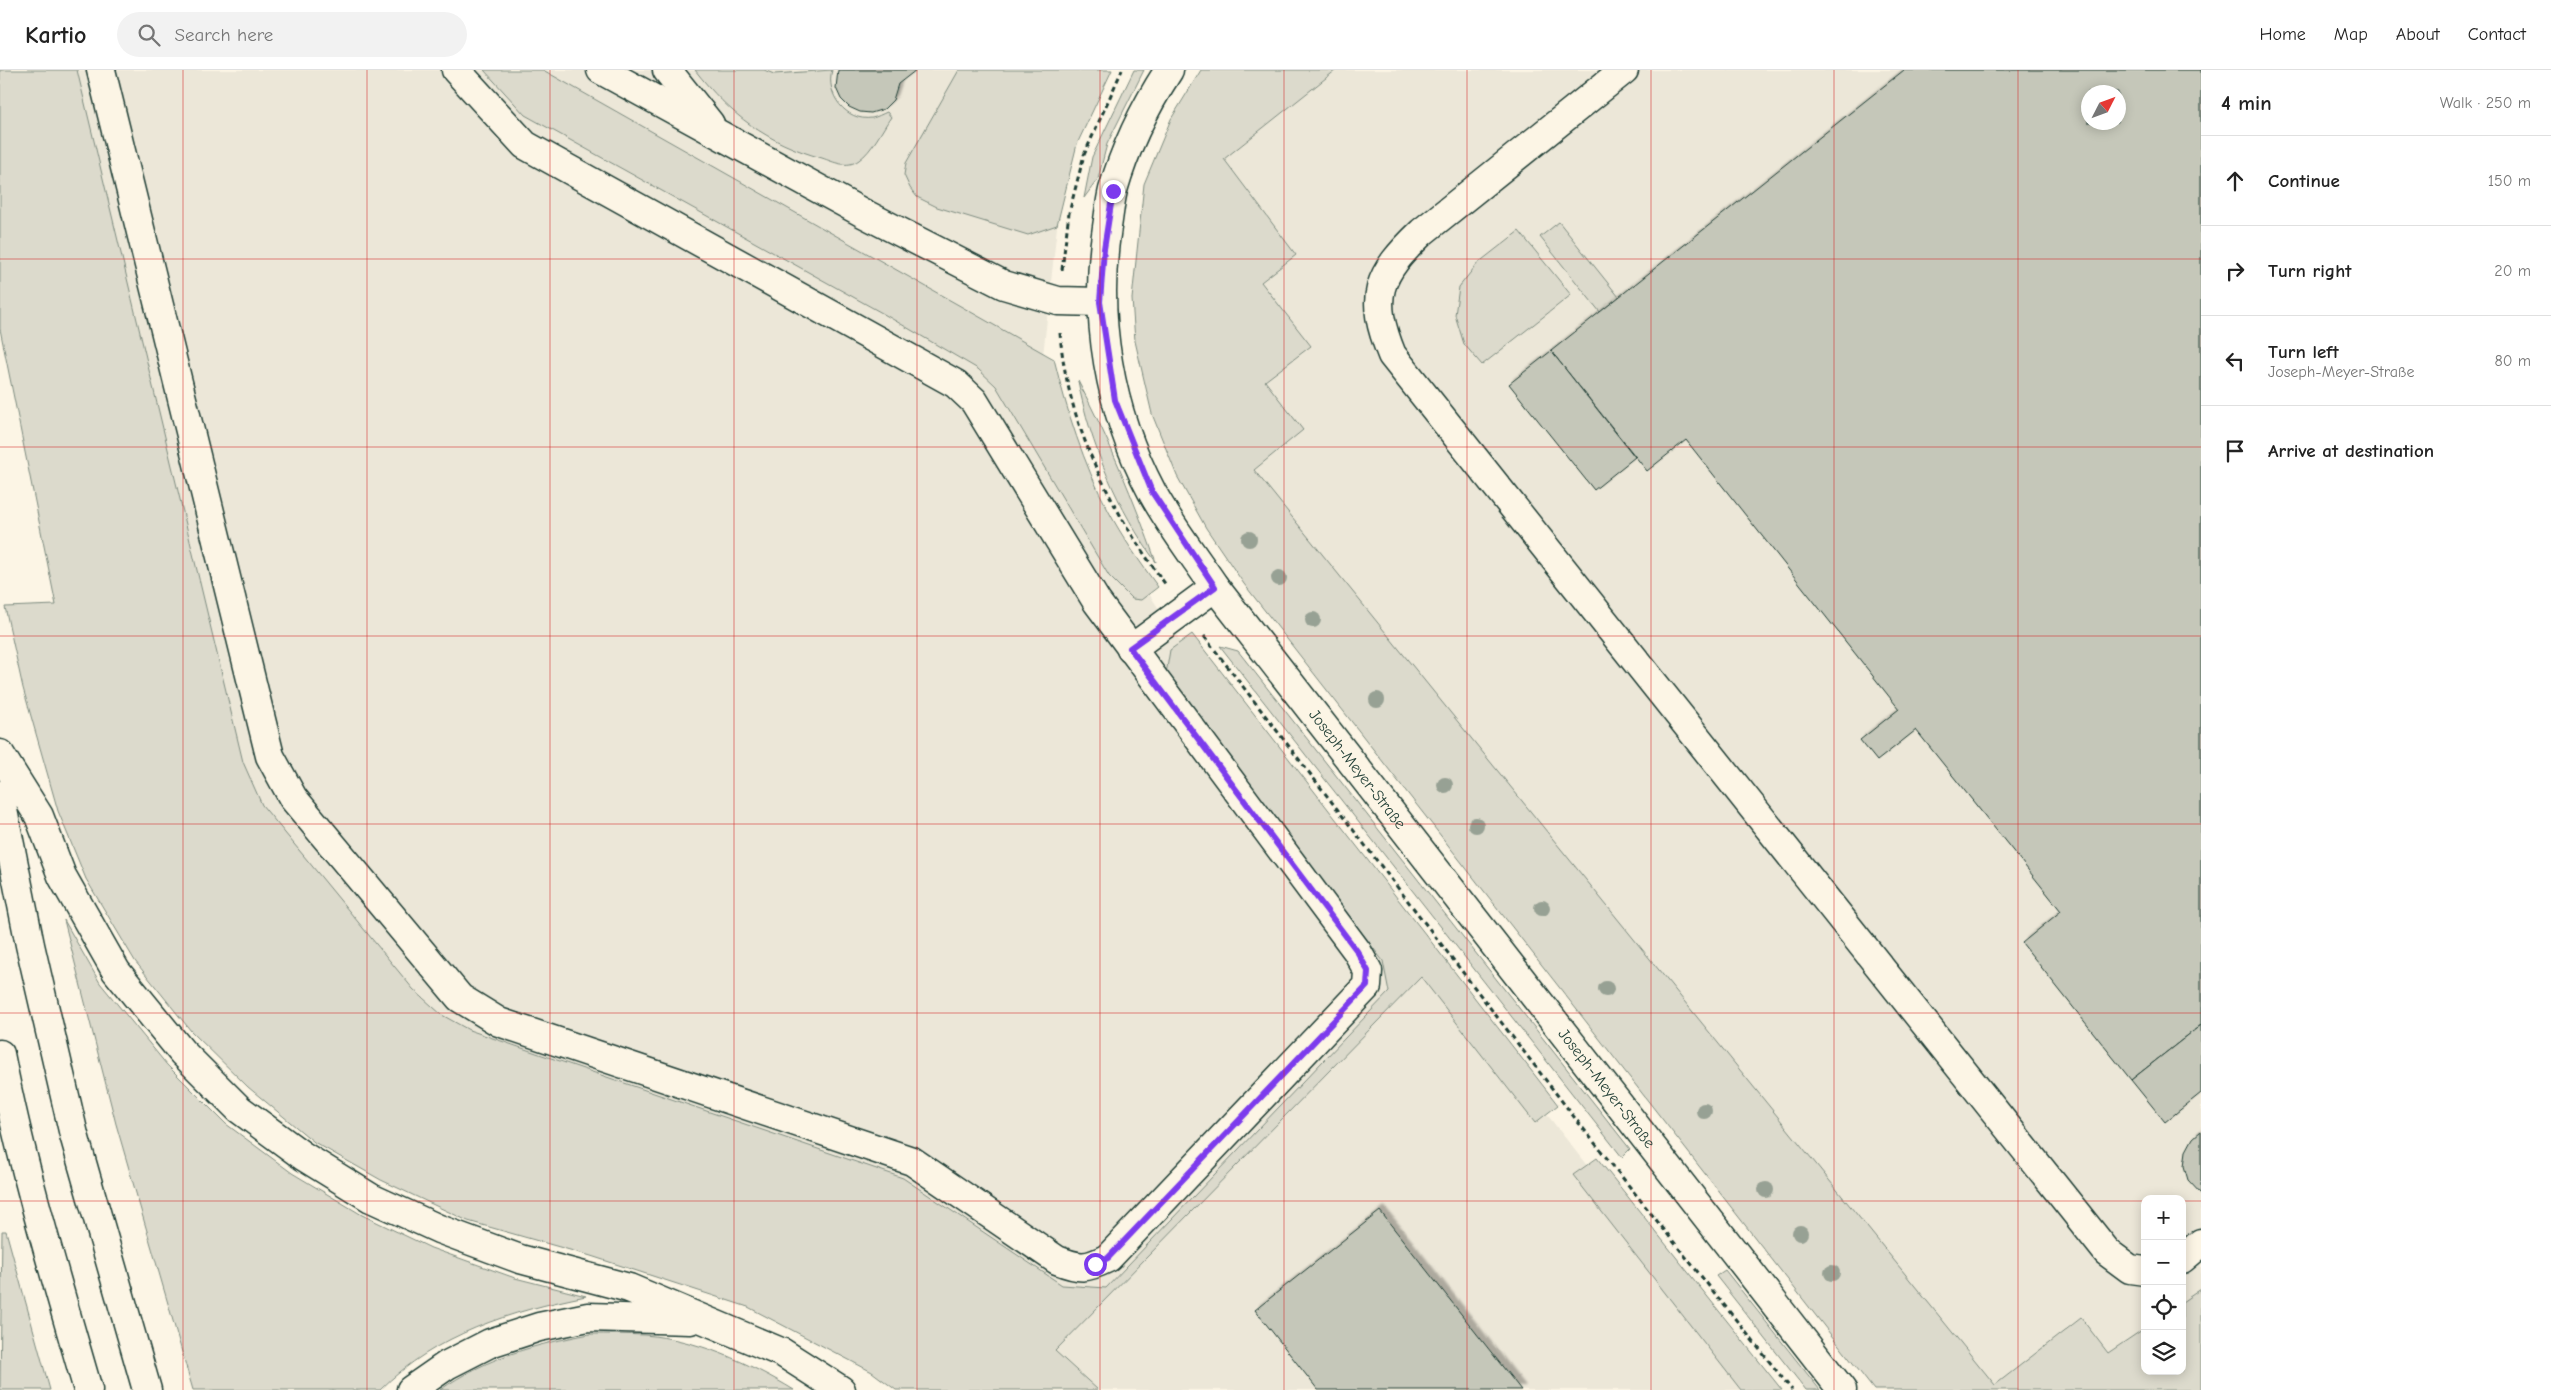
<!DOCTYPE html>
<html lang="en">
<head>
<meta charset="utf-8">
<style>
	:root { --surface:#fff; --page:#f2f2f2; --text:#222; --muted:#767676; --line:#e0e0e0 }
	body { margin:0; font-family:"Comic Neue",sans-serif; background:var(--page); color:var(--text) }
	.controls { position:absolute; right:15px; bottom:15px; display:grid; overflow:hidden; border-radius:10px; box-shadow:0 2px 12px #0003 }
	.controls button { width:45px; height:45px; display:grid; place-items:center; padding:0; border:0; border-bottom:1px solid var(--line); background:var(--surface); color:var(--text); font:25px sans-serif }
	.compass { position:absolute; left:2081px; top:15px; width:45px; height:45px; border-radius:50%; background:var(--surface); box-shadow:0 2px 12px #0003; rotate:48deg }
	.stop { position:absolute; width:15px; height:15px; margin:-11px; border:4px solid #7c3aed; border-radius:50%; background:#fff }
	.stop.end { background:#7c3aed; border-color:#fff; box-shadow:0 1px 5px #0008 }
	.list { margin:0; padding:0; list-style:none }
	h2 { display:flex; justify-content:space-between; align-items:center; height:65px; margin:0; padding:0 20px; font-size:21px }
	h2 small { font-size:16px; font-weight:400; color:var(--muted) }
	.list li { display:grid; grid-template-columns:32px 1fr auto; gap:15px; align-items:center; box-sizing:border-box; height:90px; padding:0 20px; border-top:1px solid var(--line) }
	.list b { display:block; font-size:19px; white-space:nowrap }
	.list p { margin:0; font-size:16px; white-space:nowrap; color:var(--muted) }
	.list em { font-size:16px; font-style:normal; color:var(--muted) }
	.icon { flex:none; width:28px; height:28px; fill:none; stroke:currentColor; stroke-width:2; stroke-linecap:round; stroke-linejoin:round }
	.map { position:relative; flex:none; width:2201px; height:1320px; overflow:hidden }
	header { display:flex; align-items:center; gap:30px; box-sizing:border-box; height:70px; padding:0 25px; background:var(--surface); border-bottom:1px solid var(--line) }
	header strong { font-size:24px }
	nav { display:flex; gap:28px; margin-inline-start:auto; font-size:18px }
	.search { width:350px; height:45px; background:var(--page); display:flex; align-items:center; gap:12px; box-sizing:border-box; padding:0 18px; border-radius:28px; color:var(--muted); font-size:19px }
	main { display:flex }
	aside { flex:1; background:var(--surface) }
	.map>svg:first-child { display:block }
</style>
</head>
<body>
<header>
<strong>Kartio</strong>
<div class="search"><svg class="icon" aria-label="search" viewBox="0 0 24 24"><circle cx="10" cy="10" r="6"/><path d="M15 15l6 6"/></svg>Search here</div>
<nav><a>Home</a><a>Map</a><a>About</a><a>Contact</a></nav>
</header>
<main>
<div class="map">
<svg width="2201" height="1320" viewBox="0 0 2201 1320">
	<defs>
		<filter id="shadow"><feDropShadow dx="4.5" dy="-4.5" stdDeviation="1" flood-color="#0004"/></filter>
	</defs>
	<rect width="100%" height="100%" fill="#fcf5e5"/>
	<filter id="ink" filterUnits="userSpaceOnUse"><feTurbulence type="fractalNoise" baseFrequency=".02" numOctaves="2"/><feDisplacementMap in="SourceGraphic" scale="10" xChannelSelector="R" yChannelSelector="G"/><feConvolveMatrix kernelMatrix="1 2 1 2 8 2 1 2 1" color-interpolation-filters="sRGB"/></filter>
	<g filter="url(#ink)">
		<g fill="#ece7d8" fill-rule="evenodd">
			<polygon points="0,0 1101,0 1068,56 1041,304 1097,446 1195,593 1762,1320 934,1320 768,1222 78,648 0,259"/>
			<path d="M 1266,0 L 2201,0 L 2201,1320 L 1923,1320 L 1229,406 L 1180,207 L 1248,18 ZM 2088,22 L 2118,22 L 2118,52 L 2088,52 ZM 2145,1129 L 2182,1129 L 2182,1301 L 2145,1301 Z"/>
		</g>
		<g fill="#dcdacc" stroke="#7e8c80">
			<polygon points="0,0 77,0 243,692 262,735 413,919 442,945 469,960 903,1108 1062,1215 1106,1218 1389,922 1383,891 1166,604 1170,580 1192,564 1558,1035 1535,1053 1421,907 1055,1281 1098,1320 896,1320 872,1302 748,1237 591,1186 468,1151 381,1110 314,1072 248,1017 191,961 135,891 86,809 58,741 23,618 5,537 56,535 0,259"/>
			<path d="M 484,0 L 543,0 L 1054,289 C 1067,341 1083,393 1108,440 C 1122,467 1140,492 1158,517 L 1141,530 L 1132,529 L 1109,506 L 996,316 L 978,299 L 882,243 L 525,45 Z"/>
			<path d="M 695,0 L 764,0 L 774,4 L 832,0 C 825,24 846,52 872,48 C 877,47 882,44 887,42 L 891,47 C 882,60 872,81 859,90 C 847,99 834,92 822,88 C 767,73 730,45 695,0 Z"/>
			<polygon points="959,0 1112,0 1077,74 1057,155 1028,165 937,137 917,127 910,118 904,105 906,93"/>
			<polygon points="1134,0 1144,0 1107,74 1098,109 1084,128 1092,87"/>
			<polygon points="1201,0 1336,0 1224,89 1296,185 1261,212 1311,276 1265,311 1303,360 1254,400 1995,1315 2081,1248 2108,1283 2145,1258 2145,1301 2182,1301 2182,1232 2201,1219 2201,1320 1874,1320 1244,514 1206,458 1177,406 1152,344 1135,271 1132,229 1144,114 1171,49"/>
			<polygon points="1559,152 1619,227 1600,242 1540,167"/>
			<polygon points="1519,161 1571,225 1482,295 1464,274 1455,245 1459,217 1478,193"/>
			<path d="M 1078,311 C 1109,369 1134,430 1156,492 C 1118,440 1090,374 1078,311 Z"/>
			<polygon points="1220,576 1238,581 1630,1079 1622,1087"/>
			<path d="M 64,850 L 100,913 L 167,995 L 226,1054 L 292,1103 L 362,1145 L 431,1178 L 515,1208 L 586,1226 C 511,1241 436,1264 380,1320 L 193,1320 L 116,1054 Z"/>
			<polygon points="1597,1088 1782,1320 1741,1320 1573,1105"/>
			<polygon points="2,1161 6,1161 50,1320 0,1320"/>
			<polygon points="1725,1200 1820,1320 1806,1320 1716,1206"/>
			<path d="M 590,1264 C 608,1264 626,1264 644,1265 C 696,1269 750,1293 794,1320 L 440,1320 C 485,1288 536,1274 590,1264 Z"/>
		</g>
		<g fill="#c5c7b9" stroke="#1f3d34" fill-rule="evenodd" filter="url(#shadow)">
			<polygon points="838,0 916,0 898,14 893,30 884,39 871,43 860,42 849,37 841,29 836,18"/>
			<path d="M 1904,0 L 2201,0 L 2201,955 L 2131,1010 L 2022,873 L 2061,841 L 1916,660 L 1877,691 L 1860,670 L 1899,639 L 1686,370 L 1647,401 L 1551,281 ZM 2088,22 L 2118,22 L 2118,52 L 2088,52 Z"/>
			<polygon points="1551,281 1635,387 1594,420 1509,314"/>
			<polygon points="2201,955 2201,1023 2165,1052 2131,1010"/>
			<polygon points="2201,1061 2201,1124 2188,1110 2184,1096 2186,1081 2193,1068"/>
			<polygon points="1380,1141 1521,1320 1318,1320 1255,1240"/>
		</g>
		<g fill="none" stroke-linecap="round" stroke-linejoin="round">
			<g stroke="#1f3d34" stroke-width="31">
				<g id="minor">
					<path d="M 101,0 L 270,686 L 293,728 L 460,928 L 499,952 L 912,1091 L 1057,1190 C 1080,1199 1086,1199 1108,1188 L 1367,916 L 1368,901 L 1357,881 L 1097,532 L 974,331 L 956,314 L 525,75 L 456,0"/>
					<polyline points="601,0 863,143 1004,215 1058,231 1100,232"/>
					<polyline points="667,0 710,54"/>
					<path id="s1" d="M 1169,0 C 1145,37 1125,78 1113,120 C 1110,132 1109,145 1107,157 C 1093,247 1109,341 1152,422 C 1170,455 1194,486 1215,517 L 1842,1320"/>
					<path d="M 1624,0 L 1422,162 C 1377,205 1368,226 1392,285 L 2107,1182 L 2130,1199 L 2145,1201"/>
					<polyline points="1131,579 1215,517"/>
					<polyline points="2182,1189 2201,1173"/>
				</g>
			</g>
			<g stroke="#1f3d34" stroke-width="31">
				<g id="highway">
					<polyline points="0,684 39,746 62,806 116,901 182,982 239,1039 303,1086 371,1128 439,1159 520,1189 629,1218 783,1283 841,1320"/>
					<polyline points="0,725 30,875 74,1065 147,1320"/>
					<path d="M 0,984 C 22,1097 56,1209 88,1320"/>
					<polyline points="411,1320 447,1295 490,1273 539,1257 588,1247 690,1250"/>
				</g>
			</g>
			<g stroke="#1f3d34" stroke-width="3" stroke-dasharray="5 4" stroke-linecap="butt">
				<polyline points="1062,200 1069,143 1084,85 1122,0"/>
				<path d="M 1060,263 C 1067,355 1112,442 1166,515"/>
				<polyline points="1204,566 1578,1052 1792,1320"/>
			</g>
			<use href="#minor" stroke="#fcf5e5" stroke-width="28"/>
			<use href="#highway" stroke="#fcf5e5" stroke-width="28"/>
		</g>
		<g fill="#97a194">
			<circle cx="1249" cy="469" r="8"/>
			<circle cx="1279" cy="508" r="8"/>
			<circle cx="1313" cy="550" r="8"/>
			<circle cx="1377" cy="630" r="8"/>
			<circle cx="1445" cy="715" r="8"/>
			<circle cx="1476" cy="755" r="8"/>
			<circle cx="1542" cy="838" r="8"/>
			<circle cx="1606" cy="919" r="8"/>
			<circle cx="1704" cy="1041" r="8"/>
			<circle cx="1766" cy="1120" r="8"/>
			<circle cx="1800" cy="1163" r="8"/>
			<circle cx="1832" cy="1203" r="8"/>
		</g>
	</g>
	<g fill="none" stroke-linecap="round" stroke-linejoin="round" filter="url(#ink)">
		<polyline stroke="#7c3aed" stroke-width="6" points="1095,1194 1108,1188 1367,916 1368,901 1357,881 1130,578 1215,517 1152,422 1115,330 1100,232 1104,179 1113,121"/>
	</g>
	<path fill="none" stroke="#d62828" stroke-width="1" stroke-opacity="0.55" d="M 183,0 L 183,1320M 367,0 L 367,1320M 550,0 L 550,1320M 734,0 L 734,1320M 917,0 L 917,1320M 1100,0 L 1100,1320M 1284,0 L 1284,1320M 1467,0 L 1467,1320M 1651,0 L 1651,1320M 1834,0 L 1834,1320M 2018,0 L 2018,1320M 0,189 L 2201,189M 0,377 L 2201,377M 0,566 L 2201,566M 0,754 L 2201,754M 0,943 L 2201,943M 0,1131 L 2145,1131M 2182,1131 L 2201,1131"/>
	<g text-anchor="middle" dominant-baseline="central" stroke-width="4" stroke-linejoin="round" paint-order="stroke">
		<g font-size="16" fill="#1f3d34" stroke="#fcf5e5">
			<text stroke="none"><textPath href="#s1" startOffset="789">Joseph-Meyer-Straße</textPath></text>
			<text stroke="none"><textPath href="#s1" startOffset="1194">Joseph-Meyer-Straße</textPath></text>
		</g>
	</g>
</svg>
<div class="controls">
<button>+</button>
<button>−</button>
<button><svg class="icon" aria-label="locate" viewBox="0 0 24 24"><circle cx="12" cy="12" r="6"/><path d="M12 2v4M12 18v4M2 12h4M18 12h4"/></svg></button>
<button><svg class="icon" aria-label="layers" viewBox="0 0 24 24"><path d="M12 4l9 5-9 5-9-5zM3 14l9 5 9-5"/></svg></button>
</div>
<svg class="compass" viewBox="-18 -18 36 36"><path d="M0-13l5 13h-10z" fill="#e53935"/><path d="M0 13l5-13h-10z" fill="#767676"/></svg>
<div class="stop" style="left:1095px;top:1194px"></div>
<div class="stop end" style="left:1113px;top:121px"></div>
</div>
<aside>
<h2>4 min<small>Walk · 250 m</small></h2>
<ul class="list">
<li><svg class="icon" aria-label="ahead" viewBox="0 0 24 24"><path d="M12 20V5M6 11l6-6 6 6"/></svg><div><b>Continue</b></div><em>150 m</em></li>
<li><svg class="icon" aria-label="right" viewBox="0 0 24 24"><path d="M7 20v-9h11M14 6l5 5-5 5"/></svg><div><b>Turn right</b></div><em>20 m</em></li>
<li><svg class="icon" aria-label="left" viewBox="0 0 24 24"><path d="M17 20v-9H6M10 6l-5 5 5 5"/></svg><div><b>Turn left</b><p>Joseph-Meyer-Straße</p></div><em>80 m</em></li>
<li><svg class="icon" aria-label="arrive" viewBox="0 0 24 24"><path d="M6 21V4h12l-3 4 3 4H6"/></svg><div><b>Arrive at destination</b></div></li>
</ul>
</aside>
</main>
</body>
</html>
